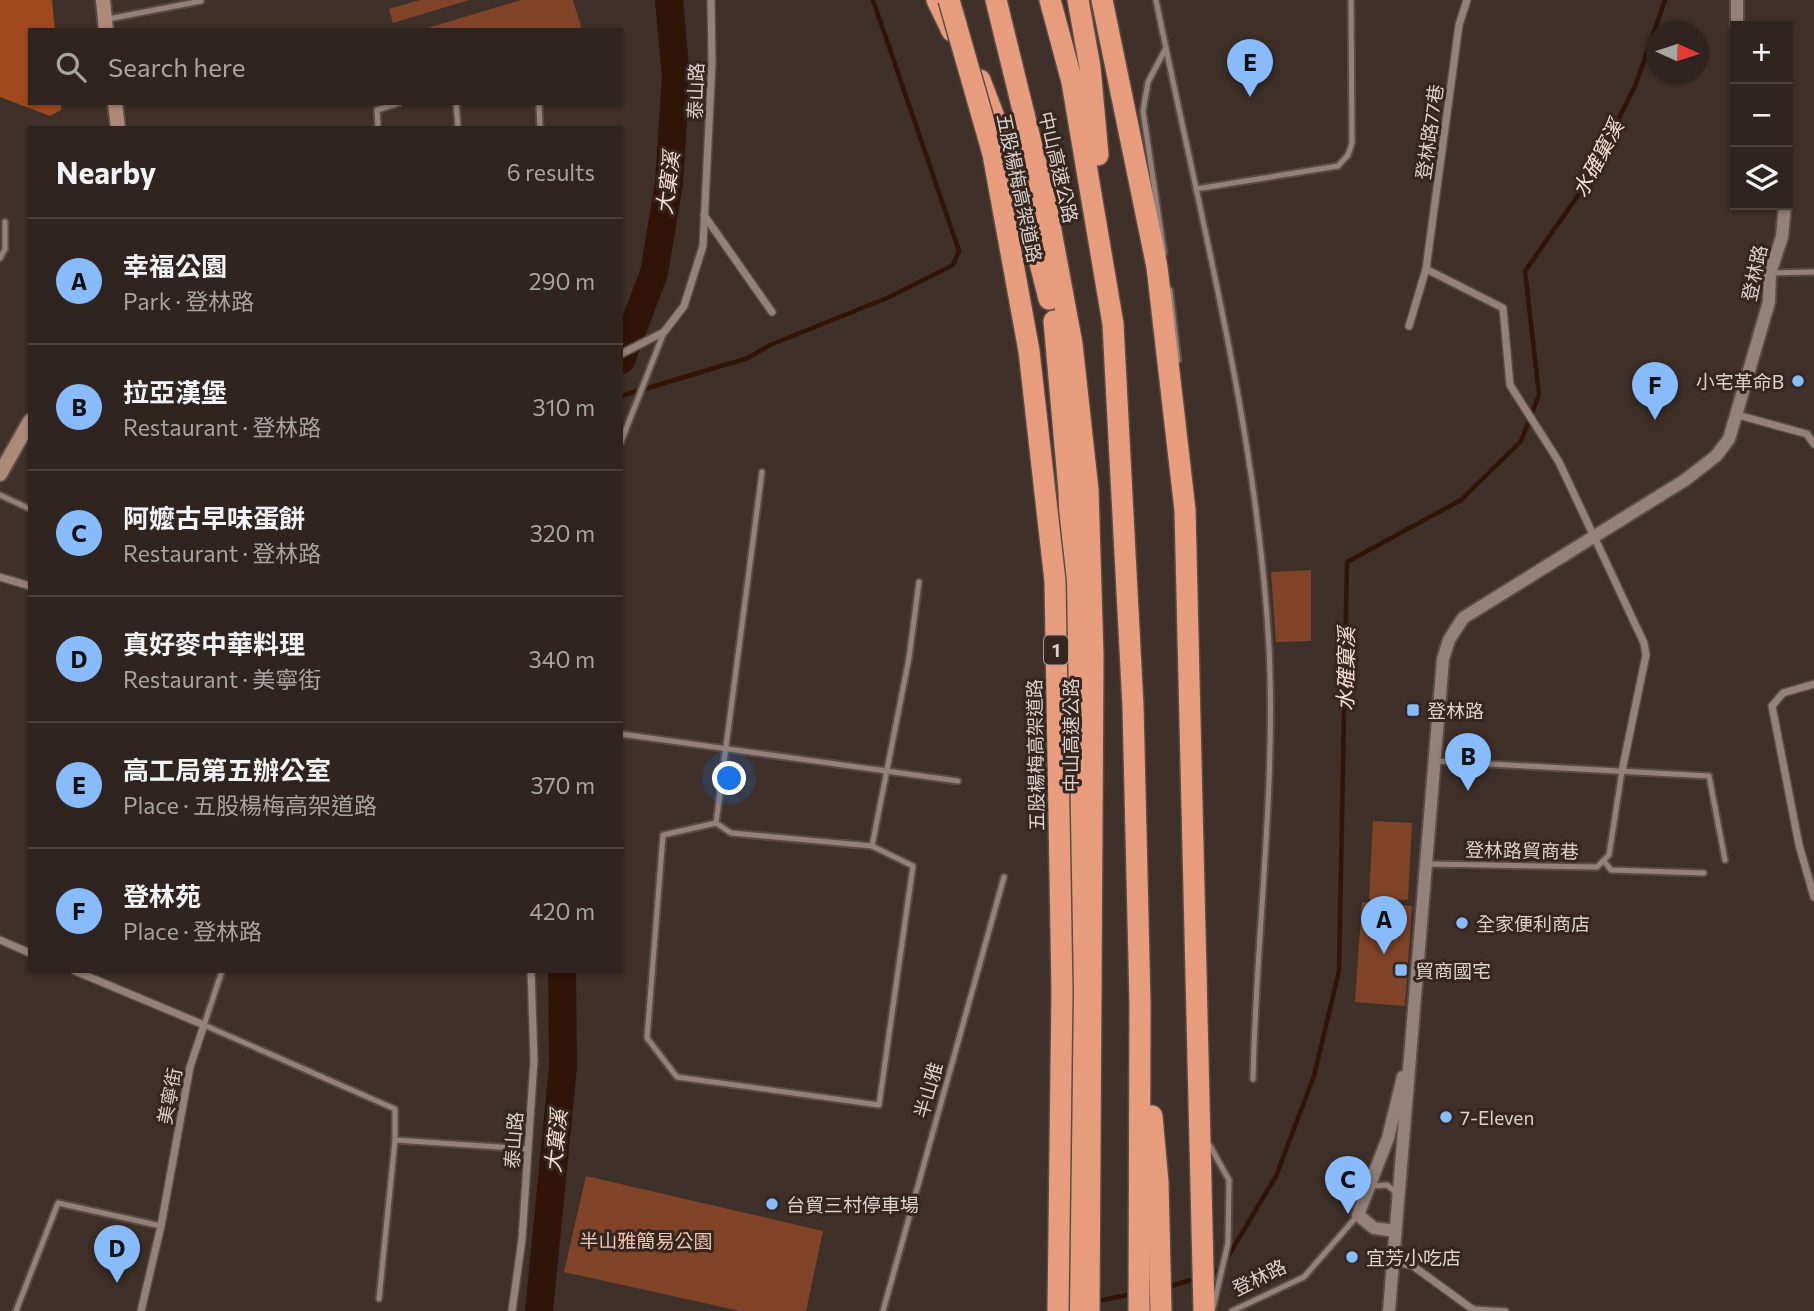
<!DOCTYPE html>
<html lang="en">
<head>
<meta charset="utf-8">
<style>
	:root { --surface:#2f241f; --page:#372c28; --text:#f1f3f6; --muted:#a7a4a4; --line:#4a413d; --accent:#87bbfb }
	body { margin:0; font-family:Commissioner,"Noto Sans TC",sans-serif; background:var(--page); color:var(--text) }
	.controls { position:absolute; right:21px; top:21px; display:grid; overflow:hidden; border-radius:0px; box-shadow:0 2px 5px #0004 }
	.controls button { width:63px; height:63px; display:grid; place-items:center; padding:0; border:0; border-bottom:2px solid var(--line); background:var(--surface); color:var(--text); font:35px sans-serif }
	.compass { position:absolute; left:1646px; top:21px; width:63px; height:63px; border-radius:50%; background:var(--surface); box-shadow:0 2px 5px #0004; rotate:93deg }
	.you { position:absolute; left:730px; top:779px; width:24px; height:24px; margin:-18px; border:5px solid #fff; border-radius:50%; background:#1a73e8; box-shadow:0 0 0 10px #1a73e833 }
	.badge { display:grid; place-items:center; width:46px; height:46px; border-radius:50%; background:var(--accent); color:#111; font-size:23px; font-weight:700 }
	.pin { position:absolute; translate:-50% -58px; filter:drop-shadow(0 2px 4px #0008) }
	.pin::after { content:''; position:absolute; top:37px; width:24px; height:21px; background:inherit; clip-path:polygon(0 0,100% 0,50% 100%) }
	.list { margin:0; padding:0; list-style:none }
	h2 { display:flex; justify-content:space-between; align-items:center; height:91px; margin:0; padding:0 28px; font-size:30px }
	h2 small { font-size:23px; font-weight:400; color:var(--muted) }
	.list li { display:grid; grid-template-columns:46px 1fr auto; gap:21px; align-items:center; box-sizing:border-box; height:126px; padding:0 28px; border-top:2px solid var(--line) }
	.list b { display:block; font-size:26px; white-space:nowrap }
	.list p { margin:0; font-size:23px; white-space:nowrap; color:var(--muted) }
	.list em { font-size:23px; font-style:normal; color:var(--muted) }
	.icon { flex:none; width:38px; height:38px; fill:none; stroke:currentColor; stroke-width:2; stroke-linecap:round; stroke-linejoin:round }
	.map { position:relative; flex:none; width:1814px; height:1311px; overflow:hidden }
	.search { position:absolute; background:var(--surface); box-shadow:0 2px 5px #0004; left:28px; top:28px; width:595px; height:77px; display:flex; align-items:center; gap:18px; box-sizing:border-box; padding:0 24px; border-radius:0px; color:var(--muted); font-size:26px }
	.panel { position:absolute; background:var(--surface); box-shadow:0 2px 5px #0004; left:28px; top:126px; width:595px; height:847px; border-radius:0px }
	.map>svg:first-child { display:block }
</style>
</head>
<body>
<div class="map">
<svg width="1814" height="1311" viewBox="0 0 1814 1311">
	<rect width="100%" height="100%" fill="#3f3029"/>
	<g fill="#814429">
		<polygon points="420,0 469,0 393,23 389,9"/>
		<polygon points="521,0 573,0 582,30 421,30"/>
		<polygon points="1311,570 1311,641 1276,642 1271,572"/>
		<polygon points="1373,821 1412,823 1408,900 1369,899"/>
		<polygon points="1362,902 1412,906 1405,1006 1355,1002"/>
		<polygon points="586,1176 823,1231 806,1311 740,1311 564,1272"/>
	</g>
	<polygon fill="#a0491e" points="0,0 52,0 55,30 30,30 30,103 61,103 61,110 50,116 0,97"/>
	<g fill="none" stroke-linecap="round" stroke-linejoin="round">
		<g stroke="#301407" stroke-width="4.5">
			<polyline points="621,396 748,358 770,345 887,298 953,265 959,251 873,0"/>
			<polyline points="1209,1274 1220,1270 1276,1176 1314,1076 1339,971 1347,562 1461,500 1521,441 1539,395 1525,271 1586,184 1636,84 1665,0"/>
			<polyline points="1165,1288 1197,1278"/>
			<polyline points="1097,1301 1133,1294"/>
		</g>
		<g stroke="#301407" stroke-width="28">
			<polyline points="621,360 654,273 669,183 676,77 669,0"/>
			<polyline points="539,1311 563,1067 562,971"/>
		</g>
		<g stroke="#594c46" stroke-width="9">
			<g id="service">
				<path d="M 1156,0 C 1199,214 1257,428 1269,647 C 1276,790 1256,935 1253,1079"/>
				<polyline points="108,19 201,1"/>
				<polyline points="456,103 458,128"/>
				<polyline points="539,104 540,128"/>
				<polyline points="378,128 377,110 399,103"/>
				<polyline points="1196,189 1338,166 1348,155 1352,143 1351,0"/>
				<polyline points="1164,253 1143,111 1148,82 1166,48"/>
				<polyline points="0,258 5,249 5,222"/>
				<polyline points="1772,273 1814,272"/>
				<polyline points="1170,290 1178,360"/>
				<polyline points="621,442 664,332"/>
				<polyline points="762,472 716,823 731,833 872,846 909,658 919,582"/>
				<polyline points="0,495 30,509"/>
				<polyline points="621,734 958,781"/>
				<polyline points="1435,761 1709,776 1725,860"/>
				<polyline points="716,823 663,835 647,1038 677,1077 879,1105 913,866 872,846"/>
				<polyline points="1604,861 1611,870 1704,873"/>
				<polyline points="1428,864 1597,867 1609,855 1622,771"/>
				<polyline points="222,971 204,1025 395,1109 395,1140 527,1149"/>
				<polyline points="1210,1146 1229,1180 1228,1243 1213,1308"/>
				<polyline points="1370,1186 1387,1185 1398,1194"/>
				<polyline points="379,1299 395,1140"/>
				<polyline points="1473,1309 1506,1311"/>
				<polyline points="16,1311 58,1203 161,1226"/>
				<polyline points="883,1311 1004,877"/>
				<polyline points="1232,1311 1304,1277 1358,1215"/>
			</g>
		</g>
		<g stroke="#594c46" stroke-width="10">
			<g id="minor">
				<polyline points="704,215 772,312"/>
				<polyline points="1426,269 1503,308 1510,385 1559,462 1644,643 1646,655 1622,771"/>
				<polyline points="1409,326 1426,269 1459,25 1467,0"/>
				<polyline points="621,354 664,332 684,306 703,246 712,62 711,0"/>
				<polyline points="1738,415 1807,434 1814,444"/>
				<polyline points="0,577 30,586"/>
				<polyline points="1814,684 1783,693 1772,706 1799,845 1814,897"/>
				<polyline points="0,940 30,953"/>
				<polyline points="75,971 204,1025 190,1067 161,1226 141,1311"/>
				<polyline points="1392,1261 1413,1266 1475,1311"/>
				<polyline points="512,1311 522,1239 534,1060 531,971"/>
			</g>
		</g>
		<g stroke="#594c46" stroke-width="16">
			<g id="tertiary">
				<polyline points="1737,26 1737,0"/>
				<polyline points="1395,1231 1374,1228 1358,1215 1388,1138 1403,1077"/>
				<polyline points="1389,1311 1443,659 1449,640 1463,618 1685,480 1716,456 1729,439 1769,302 1770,273 1782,237 1785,205"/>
			</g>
		</g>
		<g stroke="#594c46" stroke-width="18">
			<g id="secondary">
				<polyline points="103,0 106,30"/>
				<polyline points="115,103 118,128"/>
				<polyline points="0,474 30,421"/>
			</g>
		</g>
		<g stroke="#594c46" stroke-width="24">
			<g id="motorway">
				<polyline points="937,0 952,31"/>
				<polyline points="996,0 1046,204 1072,344 1088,490 1093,656 1089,1311"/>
				<polyline points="1050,0 1072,82 1113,324 1133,706 1140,1003 1139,1311"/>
				<polyline points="1078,0 1090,67 1098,155"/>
				<polyline points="1102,0 1157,267 1185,510 1204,1311"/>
				<polyline points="980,80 1021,188 1049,299"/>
				<polyline points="1054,321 1069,491 1075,659 1076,1075 1072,1311"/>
				<polyline points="1152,1116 1158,1182 1161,1311"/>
			</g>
		</g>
		<use href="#service" stroke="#948179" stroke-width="5"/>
		<use href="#minor" stroke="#948179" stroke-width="7"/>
		<use href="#tertiary" stroke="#948179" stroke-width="12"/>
		<use href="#secondary" stroke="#ad897a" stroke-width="14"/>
		<use href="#motorway" stroke="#e79d7d" stroke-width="21"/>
		<g stroke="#594c46" stroke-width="24" stroke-linecap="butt">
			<polyline id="motorway-bridge" points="949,0 993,154 1029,351 1055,581 1062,991 1058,1311"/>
		</g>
		<use href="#motorway-bridge" stroke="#e79d7d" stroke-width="21"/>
	</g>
	<g fill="#87bbfb" stroke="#352620" stroke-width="2.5">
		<circle cx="1798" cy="381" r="7"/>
		<rect x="1406" y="703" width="14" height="14" rx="3.5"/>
		<circle cx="1462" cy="923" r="7"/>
		<rect x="1394" y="963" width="14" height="14" rx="3.5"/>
		<circle cx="1446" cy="1117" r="7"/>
		<circle cx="772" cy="1204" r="7"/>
		<circle cx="1352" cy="1257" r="7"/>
	</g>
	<g text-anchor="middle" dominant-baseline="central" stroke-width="6" stroke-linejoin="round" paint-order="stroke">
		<rect fill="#352620" stroke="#a99e99" stroke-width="2" x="1044" y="635.5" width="24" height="29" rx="5"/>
		<g font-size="18" font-weight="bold" fill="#dbd1cd">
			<text x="1056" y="650">1</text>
		</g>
		<g font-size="19" fill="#dbd1cd" stroke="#352620">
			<text transform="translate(695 91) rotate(-88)">泰山路</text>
			<text transform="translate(1429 132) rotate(-82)">登林路77巷</text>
			<text transform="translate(1059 167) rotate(77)">中山高速公路</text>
			<text transform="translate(1020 188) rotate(78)">五股楊梅高架道路</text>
			<text transform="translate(1754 273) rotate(-78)">登林路</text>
			<text transform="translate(1070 735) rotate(-90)">中山高速公路</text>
			<text transform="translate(1035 755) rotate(-91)">五股楊梅高架道路</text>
			<text transform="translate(1522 850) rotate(1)">登林路貿商巷</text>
			<text transform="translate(928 1090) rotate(-74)">半山雅</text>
			<text transform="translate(169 1096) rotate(-79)">美寧街</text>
			<text transform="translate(513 1140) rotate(-86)">泰山路</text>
			<text transform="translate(1259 1277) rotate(-26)">登林路</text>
		</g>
		<g font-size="19" fill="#dbd1cd" stroke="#352620" text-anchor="start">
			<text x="1784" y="381" text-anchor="end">小宅革命B</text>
			<text x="1427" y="710">登林路</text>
			<text x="1476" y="923">全家便利商店</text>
			<text x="1415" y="970">貿商國宅</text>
			<text x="1460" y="1117">7-Eleven</text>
			<text x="786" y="1204">台貿三村停車場</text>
			<text x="1366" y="1257">宜芳小吃店</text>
		</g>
		<g font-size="19" fill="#f3c2ad" stroke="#352620">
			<text x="646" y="1240">半山雅簡易公園</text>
		</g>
		<g font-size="21" font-style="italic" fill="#f6ddd2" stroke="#352620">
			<text transform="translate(1597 158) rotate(-62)">水確窠溪</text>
			<text transform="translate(667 183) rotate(-83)">大窠溪</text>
			<text transform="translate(1345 669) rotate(-89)">水確窠溪</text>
			<text transform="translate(555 1141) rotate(-84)">大窠溪</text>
		</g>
	</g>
</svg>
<div class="controls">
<button>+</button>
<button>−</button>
<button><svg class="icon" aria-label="layers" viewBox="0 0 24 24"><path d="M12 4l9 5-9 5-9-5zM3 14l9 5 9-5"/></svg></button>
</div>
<svg class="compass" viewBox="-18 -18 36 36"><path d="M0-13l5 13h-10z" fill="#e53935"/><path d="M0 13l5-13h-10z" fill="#a7a4a4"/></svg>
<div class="you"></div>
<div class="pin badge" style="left:1384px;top:954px">A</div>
<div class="pin badge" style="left:1468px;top:791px">B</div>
<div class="pin badge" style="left:1348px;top:1214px">C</div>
<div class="pin badge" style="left:117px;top:1283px">D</div>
<div class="pin badge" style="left:1250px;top:97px">E</div>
<div class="pin badge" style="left:1655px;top:420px">F</div>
<div class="search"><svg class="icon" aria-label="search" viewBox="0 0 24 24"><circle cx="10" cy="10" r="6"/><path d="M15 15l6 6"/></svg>Search here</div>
<section class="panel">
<h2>Nearby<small>6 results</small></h2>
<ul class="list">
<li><span class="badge">A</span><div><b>幸福公園</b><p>Park · 登林路</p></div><em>290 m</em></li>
<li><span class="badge">B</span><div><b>拉亞漢堡</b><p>Restaurant · 登林路</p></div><em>310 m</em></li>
<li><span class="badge">C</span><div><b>阿嬤古早味蛋餅</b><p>Restaurant · 登林路</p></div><em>320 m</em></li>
<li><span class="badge">D</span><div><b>真好麥中華料理</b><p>Restaurant · 美寧街</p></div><em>340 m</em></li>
<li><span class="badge">E</span><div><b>高工局第五辦公室</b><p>Place · 五股楊梅高架道路</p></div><em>370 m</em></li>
<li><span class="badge">F</span><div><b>登林苑</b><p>Place · 登林路</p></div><em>420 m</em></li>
</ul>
</section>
</div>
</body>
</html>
